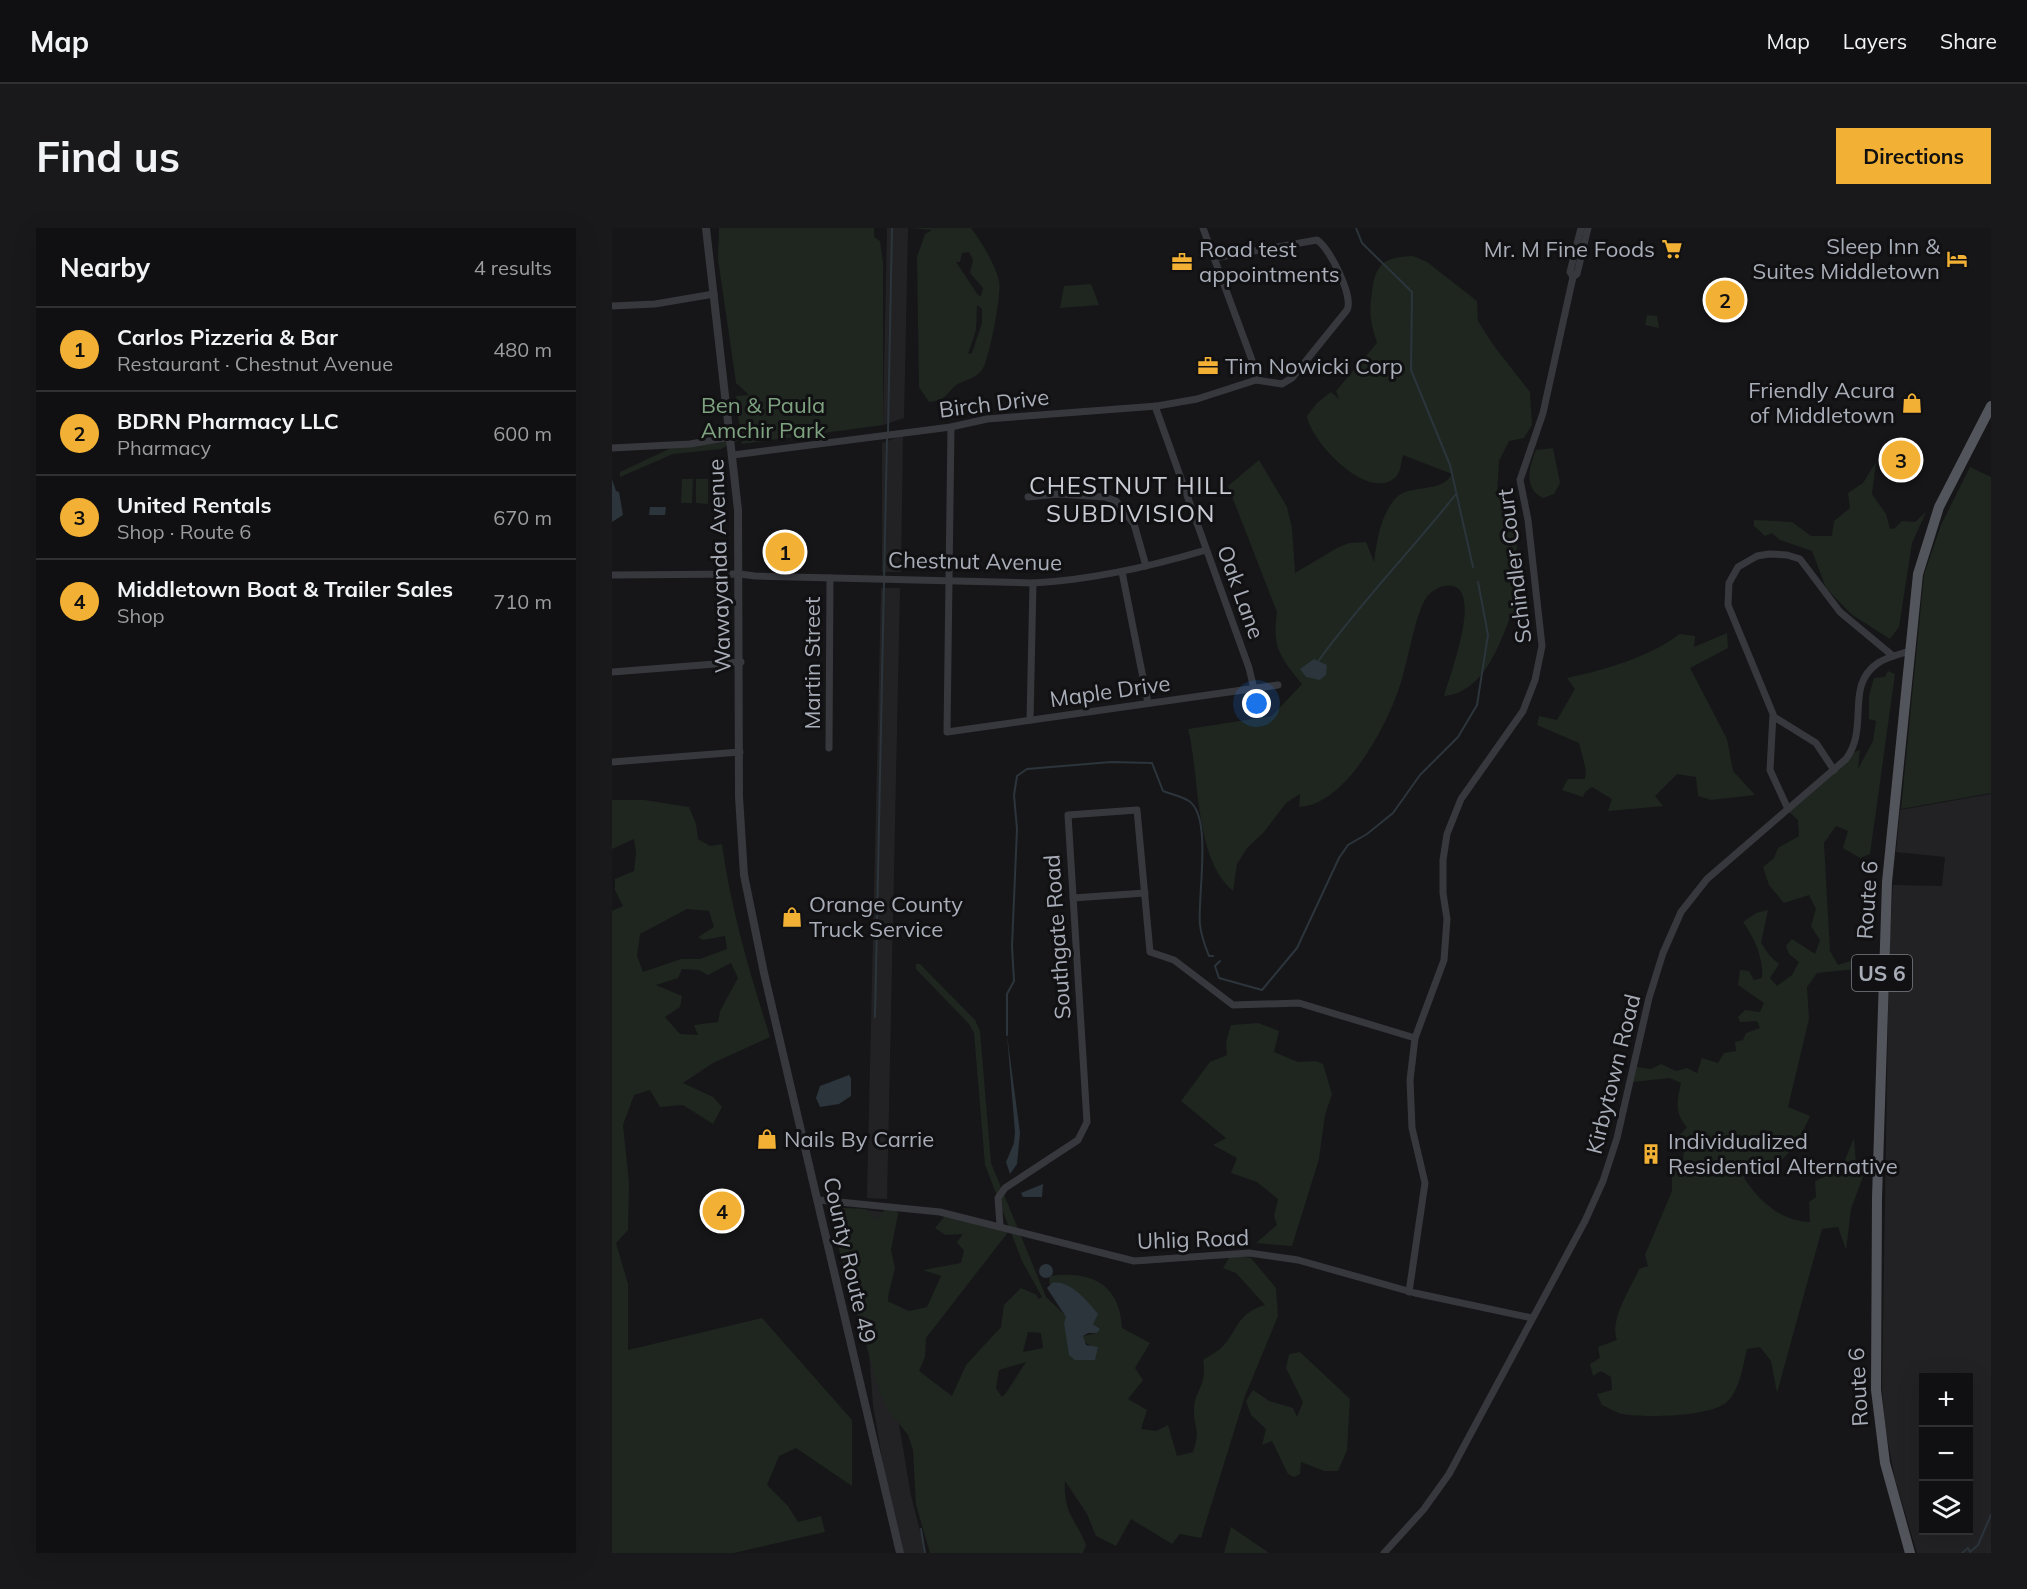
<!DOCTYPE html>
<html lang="en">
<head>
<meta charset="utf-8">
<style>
	:root { --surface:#101012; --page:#19191b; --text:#f1f3f6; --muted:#9c9d9f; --line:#303032; --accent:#f2b134 }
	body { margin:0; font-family:Mulish,sans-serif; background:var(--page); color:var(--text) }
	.controls { position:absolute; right:18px; bottom:18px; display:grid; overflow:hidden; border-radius:0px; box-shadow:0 6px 24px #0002 }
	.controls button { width:54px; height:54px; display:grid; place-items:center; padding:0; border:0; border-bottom:2px solid var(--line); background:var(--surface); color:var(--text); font:30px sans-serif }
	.you { position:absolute; left:645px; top:476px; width:21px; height:21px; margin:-15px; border:4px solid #fff; border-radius:50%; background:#1a73e8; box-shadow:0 0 0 9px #1a73e833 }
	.badge { display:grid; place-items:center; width:39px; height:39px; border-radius:50%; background:var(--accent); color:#111; font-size:20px; font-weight:700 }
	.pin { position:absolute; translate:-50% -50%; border:3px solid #fff; box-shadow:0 2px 6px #0006 }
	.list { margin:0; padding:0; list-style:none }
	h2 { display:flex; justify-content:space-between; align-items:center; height:78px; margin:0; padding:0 24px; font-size:26px }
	h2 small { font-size:20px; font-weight:400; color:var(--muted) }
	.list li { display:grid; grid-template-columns:39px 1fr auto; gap:18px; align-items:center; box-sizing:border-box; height:84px; padding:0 24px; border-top:2px solid var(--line) }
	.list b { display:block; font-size:22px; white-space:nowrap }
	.list p { margin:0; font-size:20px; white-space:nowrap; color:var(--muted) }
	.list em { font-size:20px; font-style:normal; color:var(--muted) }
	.icon { flex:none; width:33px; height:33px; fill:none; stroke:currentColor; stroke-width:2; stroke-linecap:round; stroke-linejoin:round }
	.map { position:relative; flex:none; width:1379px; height:1325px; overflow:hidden; border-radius:0px }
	header { display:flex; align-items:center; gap:36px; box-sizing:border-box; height:84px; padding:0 30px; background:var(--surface); border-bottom:2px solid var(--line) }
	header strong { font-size:28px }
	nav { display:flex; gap:33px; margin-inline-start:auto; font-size:21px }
	.intro { display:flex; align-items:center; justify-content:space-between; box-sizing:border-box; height:144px; padding:0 36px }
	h1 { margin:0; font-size:42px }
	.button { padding:15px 27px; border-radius:0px; background:var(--accent); color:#111; font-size:21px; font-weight:700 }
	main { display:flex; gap:36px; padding:0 36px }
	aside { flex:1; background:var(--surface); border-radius:0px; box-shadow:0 6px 24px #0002 }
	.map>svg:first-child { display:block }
</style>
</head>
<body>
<header>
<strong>Map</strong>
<nav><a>Map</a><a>Layers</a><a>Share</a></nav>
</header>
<div class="intro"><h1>Find us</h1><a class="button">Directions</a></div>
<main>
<aside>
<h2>Nearby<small>4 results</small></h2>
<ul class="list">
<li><span class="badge">1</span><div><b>Carlos Pizzeria &amp; Bar</b><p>Restaurant · Chestnut Avenue</p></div><em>480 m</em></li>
<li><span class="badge">2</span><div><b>BDRN Pharmacy LLC</b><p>Pharmacy</p></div><em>600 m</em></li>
<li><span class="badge">3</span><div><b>United Rentals</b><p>Shop · Route 6</p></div><em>670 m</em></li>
<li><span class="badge">4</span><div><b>Middletown Boat &amp; Trailer Sales</b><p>Shop</p></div><em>710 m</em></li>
</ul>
</aside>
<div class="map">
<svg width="1379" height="1325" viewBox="0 0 1379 1325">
	<rect width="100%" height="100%" fill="#161618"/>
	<g fill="#222225" fill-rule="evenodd">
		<polygon points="275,0 296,0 292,190 271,197"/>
		<polygon points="291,207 289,344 270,344 270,215"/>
		<polygon points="269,360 288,360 275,971 255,970"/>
		<path d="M 1379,566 L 1379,1325 L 1305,1325 L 1283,1251 L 1273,1198 L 1270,1160 L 1277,724 L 1281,657 L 1330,658 L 1333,629 L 1284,624 L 1288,582 ZM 1312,1150 L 1356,1150 L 1356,1302 L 1312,1302 Z"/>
		<polygon points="256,982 277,985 276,1096 280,1154 299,1268 314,1325 292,1325 272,1242 261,1177 255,1097"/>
	</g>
	<g fill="#1e261f" fill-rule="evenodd">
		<polygon points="107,0 262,0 262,9 268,13 271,34 271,197 130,216 129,211 109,221 61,226 8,249 8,244 59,220 107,215 128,204 124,168 137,167 124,155 106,31"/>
		<path d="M 298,0 L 359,0 C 369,13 383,36 387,53 C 390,65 377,133 370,142 C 362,152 350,152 343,158 C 332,168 334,172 317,174 L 307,159 L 305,29 L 313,6 L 320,2 ZM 357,24 L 361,32 L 358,45 L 371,60 L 369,68 L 366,67 L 344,34 L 348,34 L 350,25 ZM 365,77 L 370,81 L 370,95 L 360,125 L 356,126 L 364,102 Z"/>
		<path d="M 801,28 L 815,34 L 865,73 L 866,93 L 882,118 L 918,164 L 920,197 L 912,210 L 897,213 L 887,233 L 885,266 L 899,287 L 905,317 L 902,340 L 904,384 L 899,387 C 887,418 871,465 832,468 C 837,449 876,350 832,358 C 826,359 818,364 814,370 C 803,388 796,432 789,454 C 777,494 735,577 687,579 L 688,566 L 674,575 L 652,604 L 635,620 L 625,636 L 621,663 C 582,631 588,548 576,501 L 660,488 L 690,456 C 668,429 660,420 665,384 L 616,258 L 647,232 L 675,279 L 680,300 L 683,345 L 725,320 L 737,315 L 754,314 L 762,334 C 765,312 768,290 782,272 C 796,254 829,267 840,246 L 791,227 C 789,234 789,243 784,249 C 756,275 699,214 695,188 L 705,175 L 719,164 L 727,171 L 724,163 L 765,115 C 758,93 757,86 760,63 C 764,35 772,29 801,28 Z"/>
		<polygon points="479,56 487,77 448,80 452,58"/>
		<polygon points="1035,87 1045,88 1047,100 1033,97"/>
		<path d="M 941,220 L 948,255 L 942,266 L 931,270 C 911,260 917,239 924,222 Z"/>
		<polygon points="1264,234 1260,266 1274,286 1278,301 1283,300 1290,293 1303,294 1314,284 1300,315 1287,399 1278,411 1239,386 1214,360 1200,323 1168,312 1160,305 1153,308 1142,298 1142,292 1180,294 1199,308 1220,308 1222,293 1238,280 1236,265 1251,255"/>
		<polygon points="1358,239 1379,249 1379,565 1289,581 1312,347 1329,297"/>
		<polygon points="70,251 81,251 80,275 69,275"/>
		<polygon points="84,251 96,251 96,276 84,275"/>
		<path d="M 1115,405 L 1116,420 L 1078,440 L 1115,511 L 1121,543 L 1143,567 L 1099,572 L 1086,568 L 1084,549 L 1065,546 L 1043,568 L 1051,578 L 996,583 L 1000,571 L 980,559 L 973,564 L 971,569 L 950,562 L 956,551 L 973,551 L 974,542 L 967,515 L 925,497 L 927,488 L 945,492 L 963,461 L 955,450 C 995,441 1035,430 1068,406 L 1083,408 L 1082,419 Z"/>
		<path d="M 1276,443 L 1283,446 L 1258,626 L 1248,630 L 1231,620 L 1236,603 L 1224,598 L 1212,615 L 1218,723 L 1226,737 L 1251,729 L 1261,734 L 1254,740 L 1205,745 L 1195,759 L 1197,791 L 1176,879 L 1198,888 C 1190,906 1178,931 1158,939 C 1149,943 1140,943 1132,950 C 1148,974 1169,993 1198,994 L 1197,974 L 1204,969 L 1203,953 L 1229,942 L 1242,910 L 1244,936 L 1252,946 L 1239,981 L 1234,1022 L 1226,999 L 1210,1001 L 1165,1165 L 1159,1133 L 1148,1119 L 1135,1121 C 1131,1137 1128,1161 1116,1173 C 1101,1189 1032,1190 1011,1186 C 1004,1185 997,1180 990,1177 L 985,1166 L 1000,1162 L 999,1149 L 989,1143 L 981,1148 L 978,1136 L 988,1130 L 986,1119 L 1005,1112 C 997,1092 1019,1060 1027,1041 L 1036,1038 L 1033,1027 L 1060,963 L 1060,941 L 1070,935 L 1073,919 L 1061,914 L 1075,899 C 1062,885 1065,872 1069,855 L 1058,850 L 1021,854 L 1024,839 L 1039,841 L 1049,836 L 1064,843 L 1075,840 L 1085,845 L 1090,830 L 1106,835 L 1112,825 L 1124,823 L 1123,814 L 1131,812 L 1134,805 L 1148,800 L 1145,793 L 1128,794 L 1126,789 L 1133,782 L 1148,784 L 1152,775 L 1126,757 L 1128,742 L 1137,743 L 1142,752 L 1150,750 C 1152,731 1142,709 1131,694 L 1144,685 L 1156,682 L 1149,715 L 1158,728 L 1167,736 L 1158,750 L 1165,758 L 1180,747 L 1187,734 L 1177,726 L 1174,718 L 1180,711 L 1203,726 L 1208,712 L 1199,698 L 1204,681 L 1197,667 L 1172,675 L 1157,657 L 1151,639 L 1162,630 L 1166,620 L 1187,608 L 1186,592 L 1176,583 L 1211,551 L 1218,549 C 1224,534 1232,527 1248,522 L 1246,541 L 1261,513 L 1264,493 L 1257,491 L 1257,468 L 1262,450 L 1273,449 Z"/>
		<path d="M 0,572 L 32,572 L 77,579 L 84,596 L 86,611 L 98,618 L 110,616 C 119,683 138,745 158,809 L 101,835 L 71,855 L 101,869 L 110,879 L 101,896 L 71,877 L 48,879 L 38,862 L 22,867 L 11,897 L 17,955 L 16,1002 L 4,1015 L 16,1056 L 16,1122 L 150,1090 L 240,1192 L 240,1258 L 184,1220 L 167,1228 L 155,1257 L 176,1278 L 186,1294 L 209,1288 L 213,1304 L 122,1325 L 0,1325 L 0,683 L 11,678 L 3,662 L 3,651 L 22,643 L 24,625 L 22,611 L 0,621 ZM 75,681 L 97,683 L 102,699 L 86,709 L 91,712 L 113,708 L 115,721 L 88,731 L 69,731 L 31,744 L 25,728 L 28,706 ZM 119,735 L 126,750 L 108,783 L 106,794 L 82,797 L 86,807 L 68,806 L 53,789 L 68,779 L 70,768 L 44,757 L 66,750 L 70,741 L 87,742 L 96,747 Z"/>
		<path d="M 304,736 L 308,736 L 363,792 L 368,803 L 379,935 L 434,1069 L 455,1089 L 452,1095 L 484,1129 L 479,1118 L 471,1113 L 471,1108 L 485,1105 L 487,1101 L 481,1096 L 481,1091 L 437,1055 L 438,1048 C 479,1042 508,1056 510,1100 L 538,1115 L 523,1140 L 531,1152 L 516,1171 L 535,1182 L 529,1201 L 544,1203 L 556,1197 L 565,1228 L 581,1224 C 589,1200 582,1204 582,1182 C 582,1163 596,1157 591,1132 C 597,1128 603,1125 608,1121 C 627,1103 623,1086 653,1077 L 624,1045 L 611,1040 L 619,1026 L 639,1030 L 664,1060 L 666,1088 L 633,1168 L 589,1310 L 568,1306 L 560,1316 L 519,1291 L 504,1318 L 484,1308 L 475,1286 L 453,1253 C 451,1286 464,1291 474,1317 L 471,1325 L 318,1325 L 304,1277 L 301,1222 L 296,1207 L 277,1183 L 267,1162 L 215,979 L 254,981 L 265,992 L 275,978 L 284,979 L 286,986 L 279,1022 L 283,1040 L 275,1073 L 297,1083 L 315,1079 L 329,1048 L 311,1042 L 349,1035 L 352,1023 L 345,1014 L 351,1006 L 333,1007 L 323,1000 L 336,984 L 397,1003 L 314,1110 L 313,1129 L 307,1143 L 340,1168 L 354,1137 L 389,1099 L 392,1077 L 409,1060 L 425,1067 L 426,1071 L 430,1069 L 410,1033 L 373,937 L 362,805 L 357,796 L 304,741 ZM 416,1104 L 429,1105 L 431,1120 L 411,1124 ZM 414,1134 L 394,1165 L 390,1169 L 384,1160 L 387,1142 Z"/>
		<polygon points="646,795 667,803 662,824 686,834 704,833 711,836 720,866 713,887 707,931 680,1018 644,1015 665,997 662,988 666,971 645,954 619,945 625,930 601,917 614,910 569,873 598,834 615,827 614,814 619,797"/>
		<polygon points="688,1124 738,1171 735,1222 726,1243 712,1243 689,1234 688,1246 682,1249 676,1246 660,1213 650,1217 654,1201 639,1187 634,1173 641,1162 657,1173 681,1180 685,1189 691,1174 674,1140 677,1126"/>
		<polygon points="619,1299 657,1325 612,1325"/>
	</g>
	<g fill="#2c353c">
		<polygon points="0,251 4,263 7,264 11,287 0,294"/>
		<polygon points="38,279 54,279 53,287 37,287"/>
		<polygon points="702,431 715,437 714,447 708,452 694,449 688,441"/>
		<polygon points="395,807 408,905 405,936 398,946 394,934 402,915 403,904"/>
		<polygon points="237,847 239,850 239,868 227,876 208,879 204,870 208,858"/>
		<polygon points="431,956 430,969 411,969 409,965"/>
		<circle cx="434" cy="1043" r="7"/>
		<path d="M 440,1055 C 457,1051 476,1073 486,1086 L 481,1096 L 488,1101 L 485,1105 L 476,1105 L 471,1108 L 474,1117 L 486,1119 L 483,1132 L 463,1132 L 457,1127 L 452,1095 L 454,1089 L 435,1060 Z"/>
	</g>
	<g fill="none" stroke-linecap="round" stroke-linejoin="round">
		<g stroke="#2c353c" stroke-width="2">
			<polyline points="744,0 750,15 800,64 799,142 838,237 861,339"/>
			<polyline points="276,204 280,0"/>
			<path d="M 707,432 C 749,374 799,323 844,266"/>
			<polyline points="608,733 603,738 607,750 650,762 685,720 727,630 736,617 755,606 781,585 808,547 846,509 865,477 876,407 866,354"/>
			<polyline points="263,789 275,210"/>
			<path d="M 395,807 L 395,766 L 402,753 L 400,718 L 405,601 L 402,567 L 405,548 L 415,541 L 499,534 L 540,535 L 551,563 C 559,566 571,569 577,573 C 601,589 585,671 588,697 C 589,707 593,718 597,728 L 601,728"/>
			<polyline points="309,1301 313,1325"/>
			<polyline points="1350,1325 1356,1320 1358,1324 1366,1317 1379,1287"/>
		</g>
		<g stroke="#37383d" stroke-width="7">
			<polyline points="591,0 644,143 644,152"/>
			<path d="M 602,30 L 705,12 C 718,20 742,69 735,82 L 680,150 L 670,156 L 644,152"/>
			<polyline points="961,49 958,44 969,0"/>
			<polyline points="0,78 43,76 102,66"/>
			<polyline points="543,178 637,440 642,461"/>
			<polyline points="339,199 335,504 666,457"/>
			<polyline points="0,220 78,216 119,209"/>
			<polyline points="121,227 339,199 375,191 545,178 585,171 644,152"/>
			<polyline points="416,269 446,266 493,269 504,273 522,296 534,338"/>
			<polyline points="510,344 536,475"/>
			<path d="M 0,347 L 128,346 L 143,348 L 421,355 C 480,352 537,339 594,322"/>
			<polyline points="0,444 129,434"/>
			<polyline points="1162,489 1204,515 1222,542"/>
			<polyline points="418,492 421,355"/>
			<polyline points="217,520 218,350"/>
			<polyline points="0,534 128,524"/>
			<polyline points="1176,581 1158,542 1161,486 1116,377 1117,355 1126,339 1145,328 1157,326 1175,327 1188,331 1228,384 1281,428"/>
			<polyline points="461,670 533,665"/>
			<polyline points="207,972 328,984 522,1033 637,1025 686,1032 803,1065 920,1090"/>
			<polyline points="388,997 386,970 393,960 466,912 475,894 456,587 525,582 538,724 562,732 621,777 687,775 803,810"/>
			<polyline points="797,1064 813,955 800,900 798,852 803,810 832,732 835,691 831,665 831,632 835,606 849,571 911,483 923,452 930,418 916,292 908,252 931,185 961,49 965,46 976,0"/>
			<path d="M 772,1325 L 812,1281 L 837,1246 L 973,993 L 991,953 L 1005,910 L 1037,770 L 1051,725 L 1069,684 L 1095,651 L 1234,531 C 1258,499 1232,458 1266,435 C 1275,429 1286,427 1297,423"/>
		</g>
		<polyline stroke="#37383d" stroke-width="8" points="94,0 126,282 127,569 132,647 152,745 288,1325"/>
		<polyline stroke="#53555c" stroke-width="10" points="1298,1325 1273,1235 1264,1162 1265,970 1275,654 1306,346 1327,279 1379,178"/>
	</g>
	<defs>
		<g id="supermarket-bare" transform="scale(1.62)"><path d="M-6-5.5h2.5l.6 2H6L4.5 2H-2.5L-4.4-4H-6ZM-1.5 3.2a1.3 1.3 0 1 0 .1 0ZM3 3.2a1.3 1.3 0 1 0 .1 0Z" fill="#f2b134" stroke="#111113" stroke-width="2.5" paint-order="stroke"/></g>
		<g id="hotel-bare" transform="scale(1.62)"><path d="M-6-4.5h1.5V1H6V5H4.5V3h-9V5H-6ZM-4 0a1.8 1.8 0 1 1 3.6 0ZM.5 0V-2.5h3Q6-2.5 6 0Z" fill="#f2b134" stroke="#111113" stroke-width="2.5" paint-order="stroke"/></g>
		<g id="office-bare" transform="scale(1.62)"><path d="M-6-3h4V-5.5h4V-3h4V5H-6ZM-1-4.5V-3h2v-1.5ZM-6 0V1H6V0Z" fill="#f2b134" stroke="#111113" stroke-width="2.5" paint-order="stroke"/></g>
		<g id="shop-bare" transform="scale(1.62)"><path d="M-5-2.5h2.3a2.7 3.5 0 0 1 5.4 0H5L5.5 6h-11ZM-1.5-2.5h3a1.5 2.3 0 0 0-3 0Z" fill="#f2b134" stroke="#111113" stroke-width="2.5" paint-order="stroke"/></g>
		<g id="building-bare" transform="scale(1.62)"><path d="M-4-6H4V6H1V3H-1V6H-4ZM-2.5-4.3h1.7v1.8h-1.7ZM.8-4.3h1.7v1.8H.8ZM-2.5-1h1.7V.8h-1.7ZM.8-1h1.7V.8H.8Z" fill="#f2b134" stroke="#111113" stroke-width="2.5" paint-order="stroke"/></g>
	</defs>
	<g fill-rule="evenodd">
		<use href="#supermarket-bare" x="1060" y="21"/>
		<use href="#hotel-bare" x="1345" y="31"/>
		<use href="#office-bare" x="570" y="34"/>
		<use href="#office-bare" x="596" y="138"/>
		<use href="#shop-bare" x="1300" y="175"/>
		<use href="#shop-bare" x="180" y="689"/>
		<use href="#shop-bare" x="155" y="911"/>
		<use href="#building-bare" x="1039" y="926"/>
	</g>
	<g text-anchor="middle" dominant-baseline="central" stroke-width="6" stroke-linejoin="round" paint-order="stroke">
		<rect fill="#111113" stroke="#7b7e86" stroke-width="1.5" x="1240" y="727" width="60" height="36" rx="4.5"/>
		<g font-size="21" font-weight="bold" fill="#a8adb8">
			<text x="1270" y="745">US 6</text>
		</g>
		<g font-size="22" fill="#a8adb8" stroke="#111113" text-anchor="start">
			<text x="1328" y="18" text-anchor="end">Sleep Inn &amp;<tspan x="1328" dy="25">Suites Middletown</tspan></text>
			<text x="587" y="21">Road test<tspan x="587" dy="25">appointments</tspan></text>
			<text x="1043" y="21" text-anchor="end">Mr. M Fine Foods</text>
			<text x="613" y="138">Tim Nowicki Corp</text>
			<text x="1283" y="162" text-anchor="end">Friendly Acura<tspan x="1283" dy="25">of Middletown</tspan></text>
			<text x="197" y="676">Orange County<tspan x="197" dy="25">Truck Service</tspan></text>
			<text x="172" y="911">Nails By Carrie</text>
			<text x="1056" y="913">Individualized<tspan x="1056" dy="25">Residential Alternative</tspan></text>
		</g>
		<g font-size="22" fill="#a8adb8" stroke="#111113">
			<text transform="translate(382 175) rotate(-7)">Birch Drive</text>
			<text transform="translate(363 333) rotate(1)">Chestnut Avenue</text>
			<text transform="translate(107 338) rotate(-92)">Wawayanda Avenue</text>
			<text transform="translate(902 338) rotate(-97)">Schindler Court</text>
			<text transform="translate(629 364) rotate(70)">Oak Lane</text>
			<text transform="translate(200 435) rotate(-90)">Martin Street</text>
			<text transform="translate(498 463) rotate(-8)">Maple Drive</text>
			<text transform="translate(1255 672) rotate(-86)">Route 6</text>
			<text transform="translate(445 709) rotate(-94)">Southgate Road</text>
			<text transform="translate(1001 846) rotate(-76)">Kirbytown Road</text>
			<text transform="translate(581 1011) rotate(-2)">Uhlig Road</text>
			<text transform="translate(238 1032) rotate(77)">County Route 49</text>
			<text transform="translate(1246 1159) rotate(-93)">Route 6</text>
		</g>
		<g font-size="22" fill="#7fa381" stroke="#111113">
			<text x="151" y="177">Ben &amp; Paula<tspan x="151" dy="25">Amchir Park</tspan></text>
		</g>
		<g font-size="24" letter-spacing="1.5" fill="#c9ccd4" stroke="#111113">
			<text x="519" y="257">CHESTNUT HILL<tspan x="519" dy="28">SUBDIVISION</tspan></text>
		</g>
	</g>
</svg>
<div class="controls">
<button>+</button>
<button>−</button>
<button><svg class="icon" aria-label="layers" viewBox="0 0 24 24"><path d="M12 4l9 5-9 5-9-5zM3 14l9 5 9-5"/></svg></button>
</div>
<div class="you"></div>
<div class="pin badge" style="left:173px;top:324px">1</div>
<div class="pin badge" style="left:1113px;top:72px">2</div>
<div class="pin badge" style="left:1289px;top:232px">3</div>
<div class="pin badge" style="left:110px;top:983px">4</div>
</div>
</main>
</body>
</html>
